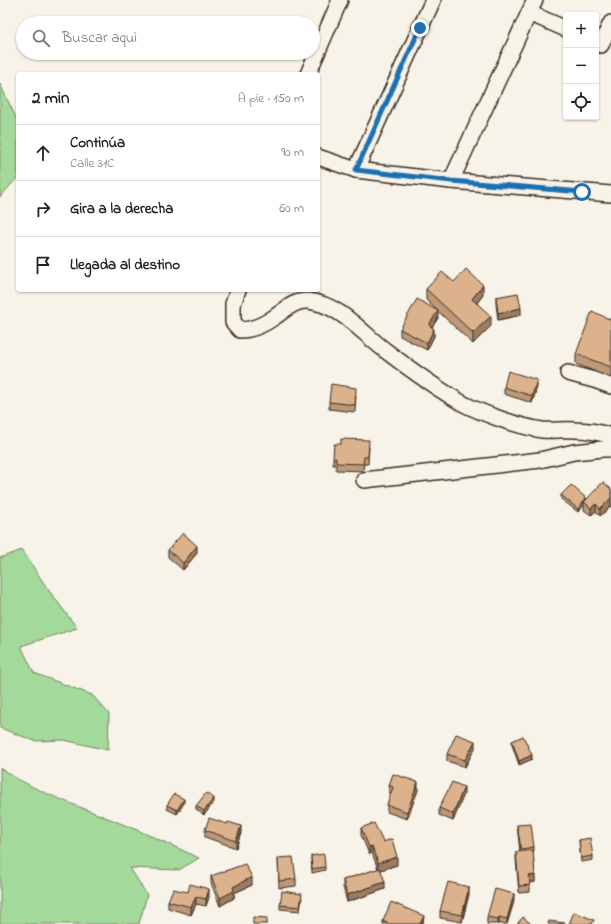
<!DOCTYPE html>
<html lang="es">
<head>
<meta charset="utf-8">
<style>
	:root { --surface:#fff; --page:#f2f2f2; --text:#222; --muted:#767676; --line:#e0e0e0 }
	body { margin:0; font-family:"Indie Flower",sans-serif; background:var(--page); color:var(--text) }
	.controls { position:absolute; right:12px; top:12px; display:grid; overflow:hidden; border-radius:4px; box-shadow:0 1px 3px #0004 }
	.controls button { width:36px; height:36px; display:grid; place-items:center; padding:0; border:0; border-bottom:1px solid var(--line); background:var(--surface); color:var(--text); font:20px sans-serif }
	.stop { position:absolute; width:12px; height:12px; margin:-9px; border:3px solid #1f6fb2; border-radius:50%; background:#fff }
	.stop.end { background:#1f6fb2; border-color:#fff; box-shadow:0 1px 4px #0008 }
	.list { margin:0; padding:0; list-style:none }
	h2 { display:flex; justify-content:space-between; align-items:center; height:52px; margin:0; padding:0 16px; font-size:17px }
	h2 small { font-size:13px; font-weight:400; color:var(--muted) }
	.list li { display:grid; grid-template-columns:26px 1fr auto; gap:12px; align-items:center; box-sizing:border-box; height:56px; padding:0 16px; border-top:1px solid var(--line) }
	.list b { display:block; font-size:15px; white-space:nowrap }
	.list p { margin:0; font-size:13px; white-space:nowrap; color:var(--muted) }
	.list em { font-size:13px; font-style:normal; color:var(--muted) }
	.icon { flex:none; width:22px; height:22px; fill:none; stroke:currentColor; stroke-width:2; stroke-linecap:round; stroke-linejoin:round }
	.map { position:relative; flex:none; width:611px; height:924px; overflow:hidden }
	.search { position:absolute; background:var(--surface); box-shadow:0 1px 3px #0004; left:16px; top:16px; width:304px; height:44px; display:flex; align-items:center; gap:10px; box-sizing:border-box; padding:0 14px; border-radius:22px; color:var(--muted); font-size:15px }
	.panel { position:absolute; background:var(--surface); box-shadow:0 1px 3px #0004; left:16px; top:72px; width:304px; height:220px; border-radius:4px }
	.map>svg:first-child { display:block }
</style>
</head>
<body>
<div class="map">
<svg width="611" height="924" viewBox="0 0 611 924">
	<rect width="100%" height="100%" fill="#f7f3e8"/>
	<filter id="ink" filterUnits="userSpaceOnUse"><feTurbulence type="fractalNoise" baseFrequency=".025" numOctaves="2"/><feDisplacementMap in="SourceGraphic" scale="8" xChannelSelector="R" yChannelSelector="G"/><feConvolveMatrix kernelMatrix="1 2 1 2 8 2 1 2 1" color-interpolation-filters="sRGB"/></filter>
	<g filter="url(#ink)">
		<g fill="#a4d99c" stroke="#70825d">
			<polygon points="0,84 18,122 18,177 0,197"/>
			<polygon points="22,550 47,588 77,628 21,646 34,673 92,695 109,714 108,750 64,740 35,741 0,728 0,558"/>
			<path d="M 0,768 C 35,792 76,805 115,821 C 143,832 171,845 199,858 L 179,870 L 130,868 L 147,895 L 139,924 L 0,924 Z"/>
		</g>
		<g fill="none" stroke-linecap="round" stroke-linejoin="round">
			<g stroke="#3b2a1e" stroke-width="18">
				<g id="street">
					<polyline points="529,13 566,29"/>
					<polyline points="601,45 611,23"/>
					<polyline points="308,74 340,0"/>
					<polyline points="318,157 356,170 451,181 611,194"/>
					<polyline points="356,170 433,0"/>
					<polyline points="451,181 535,0"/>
					<path d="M 238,290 L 233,304 L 233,322 L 240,330 C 252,330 263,325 273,318 C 284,311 294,300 308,301 C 340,304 363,334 386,351 C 411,370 437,389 464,404 C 484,414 520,427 542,430 C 553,431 564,429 575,430 C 588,430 599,432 611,436"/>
					<polyline points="568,373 594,380 611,386"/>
					<polyline points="364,480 540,460 574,452 603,449 611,449"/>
				</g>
			</g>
			<use href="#street" stroke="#f7f3e8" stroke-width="15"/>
		</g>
		<g fill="#bd9979" stroke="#3b2a1e">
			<polygon points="454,282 483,295 477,303 491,326 473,344 426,300 426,289"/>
			<polygon points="496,297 521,315 498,320 496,304"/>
			<polygon points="438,318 432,327 434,336 427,350 400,336 400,329"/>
			<polygon points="611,320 611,378 576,364 576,354"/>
			<polygon points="504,387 537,387 532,403 504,394"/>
			<polygon points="356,395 355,412 329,409 329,402"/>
			<polygon points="369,447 368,464 364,464 363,471 336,470 336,465 333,465 333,458"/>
			<polygon points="611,489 611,506 600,516 596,511 591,515 584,510 584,505 578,512 561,499 561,495 586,499"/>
			<polygon points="168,550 197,553 183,570 168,557"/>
			<polygon points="512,741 532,759 519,765 512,745"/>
			<polygon points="475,748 465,767 447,761 447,754"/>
			<polygon points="389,785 418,790 407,819 387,812 387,805 391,793 389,793"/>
			<polygon points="464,794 453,821 439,815 439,808"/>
			<polygon points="214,802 204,815 196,809 196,806"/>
			<polygon points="184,803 177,814 167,809 167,805"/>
			<polygon points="227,824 241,833 236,848 205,837 205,830"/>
			<polygon points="517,825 534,847 534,851 533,851 535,882 530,883 530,892 519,893 516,859 516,852 520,852"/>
			<polygon points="361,828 383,842 397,865 380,870 385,889 347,902 343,887 343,880 378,869 372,853 369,854 361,835"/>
			<polygon points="579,840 593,856 593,860 581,862"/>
			<polygon points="311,856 325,867 325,870 312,873"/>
			<polygon points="278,858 296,879 296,886 279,888"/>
			<polygon points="211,876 252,885 234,893 234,898 220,906 211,883"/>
			<polygon points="188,892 209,897 206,906 196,904 191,915 168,908 168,901"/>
			<polygon points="469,894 462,922 440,918 440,911"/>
			<polygon points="302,898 300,911 280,909 280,905"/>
			<polygon points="514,901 507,924 487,924 487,917"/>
			<polygon points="383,921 424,923 423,924 383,924"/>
		</g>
		<g fill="#9a7d63" stroke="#3b2a1e">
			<polygon points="483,285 483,295 472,309 472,299"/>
			<polygon points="521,308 521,315 498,320 498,313"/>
			<polygon points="438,311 438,318 429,332 429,325"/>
			<polygon points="491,316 491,326 473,344 473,333"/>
			<polygon points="434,329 434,336 427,350 427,343"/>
			<polygon points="537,380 537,387 532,403 532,396"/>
			<polygon points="586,498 586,502 584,502 584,505 578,512 578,509"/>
			<polygon points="611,498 611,506 600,516 600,509"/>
			<polygon points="596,504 596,511 591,515 591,508"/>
			<polygon points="197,546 197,553 183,570 183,563"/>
			<polygon points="475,741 475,748 465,767 465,760"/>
			<polygon points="532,755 532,759 519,765 519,761"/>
			<polygon points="418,782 418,790 407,819 407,812"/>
			<polygon points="464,787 464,794 453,821 453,814"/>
			<polygon points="214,798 214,802 204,815 204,811"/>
			<polygon points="184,799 184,803 177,814 177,810"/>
			<polygon points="241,826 241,833 236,848 236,841"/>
			<polygon points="372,846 372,853 369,854 369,847"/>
			<polygon points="397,857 397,865 378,871 378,863"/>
			<polygon points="535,875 535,882 529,883 529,876"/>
			<polygon points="252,877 252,885 234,893 234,898 220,906 220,898 233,887"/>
			<polygon points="385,882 385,889 347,902 347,895"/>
			<polygon points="469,887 469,894 462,922 462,915"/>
			<polygon points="209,889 209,897 206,906 206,899"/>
			<polygon points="514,894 514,901 507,924 507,919"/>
			<polygon points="196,897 196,904 191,915 191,907"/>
			<polygon points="424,916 423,924 420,924"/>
			<polygon points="499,917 499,924 498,924 498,919"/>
		</g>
		<g fill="#dcb28d" stroke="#3b2a1e">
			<polygon points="466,269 483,285 472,299 491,316 473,333 426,289 442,272 454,282"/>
			<polygon points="518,293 521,308 498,313 496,297"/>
			<polygon points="417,299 438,311 429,325 434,329 427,343 400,329"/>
			<polygon points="592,311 611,320 611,367 576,354"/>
			<polygon points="508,371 537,380 532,396 504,387"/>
			<polygon points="331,384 356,388 355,405 329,402"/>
			<polygon points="341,439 369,440 368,457 364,457 363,464 336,463 336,458 333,458 334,444 341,444"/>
			<polygon points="603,482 611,489 611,498 600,509 596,504 591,508 584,502"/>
			<polygon points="571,485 586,498 578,509 561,495"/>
			<polygon points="183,533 197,546 183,563 168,550"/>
			<polygon points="456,734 475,741 465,760 447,754"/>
			<polygon points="523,736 532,755 519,761 512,741"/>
			<polygon points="393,774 418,782 407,812 387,805 393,787 389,785"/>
			<polygon points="452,782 464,787 453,814 439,808"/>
			<polygon points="206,793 214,798 204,811 196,806"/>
			<polygon points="174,794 184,799 177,810 167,805"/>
			<polygon points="209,818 227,824 228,822 241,826 236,841 205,830"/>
			<polygon points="374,823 383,842 392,839 397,857 378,863 372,846 369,847 361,828"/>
			<polygon points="531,824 534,847 521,849 517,825"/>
			<polygon points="590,838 593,856 581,858 579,840"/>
			<polygon points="533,850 535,875 529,876 530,885 519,886 516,852"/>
			<polygon points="324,854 325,867 312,869 311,856"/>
			<polygon points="293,857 296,879 279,881 278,858"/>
			<polygon points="245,864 252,877 233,887 234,891 220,898 211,876"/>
			<polygon points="380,868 385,882 347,895 343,880"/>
			<polygon points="448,882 469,887 462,915 440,911"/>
			<polygon points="190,884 209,889 206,899 196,897 191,907 168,901 173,889 188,892"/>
			<polygon points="495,889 514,894 507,919 499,917 498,919 487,917"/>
			<polygon points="282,891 302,894 300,907 280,905"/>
			<polygon points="391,902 424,916 420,924 389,924 383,921"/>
			<polygon points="574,912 594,920 592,924 569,924"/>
			<polygon points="253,917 267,918 267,924 253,924"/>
			<polygon points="523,917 531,924 517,924"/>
			<polygon points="549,921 565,923 565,924 548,924"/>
		</g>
	</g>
	<g fill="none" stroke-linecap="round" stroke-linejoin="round" filter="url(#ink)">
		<polyline stroke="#1f6fb2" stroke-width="5" points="420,28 356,170 451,181 582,192"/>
	</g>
</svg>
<div class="controls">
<button>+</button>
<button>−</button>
<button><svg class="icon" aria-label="locate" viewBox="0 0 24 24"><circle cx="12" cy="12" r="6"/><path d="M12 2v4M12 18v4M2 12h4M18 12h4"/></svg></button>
</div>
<div class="stop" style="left:582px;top:192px"></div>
<div class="stop end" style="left:420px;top:28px"></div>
<div class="search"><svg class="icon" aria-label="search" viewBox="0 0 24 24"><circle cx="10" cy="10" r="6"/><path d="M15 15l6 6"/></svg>Buscar aquí</div>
<section class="panel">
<h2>2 min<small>A pie · 150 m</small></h2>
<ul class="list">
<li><svg class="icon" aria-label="ahead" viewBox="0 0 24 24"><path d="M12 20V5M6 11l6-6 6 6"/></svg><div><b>Continúa</b><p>Calle 31C</p></div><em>90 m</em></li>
<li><svg class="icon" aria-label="right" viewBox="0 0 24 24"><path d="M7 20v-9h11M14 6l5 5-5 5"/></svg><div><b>Gira a la derecha</b></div><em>60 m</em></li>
<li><svg class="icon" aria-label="arrive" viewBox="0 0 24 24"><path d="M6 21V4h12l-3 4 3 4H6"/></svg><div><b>Llegada al destino</b></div></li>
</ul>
</section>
</div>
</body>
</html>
